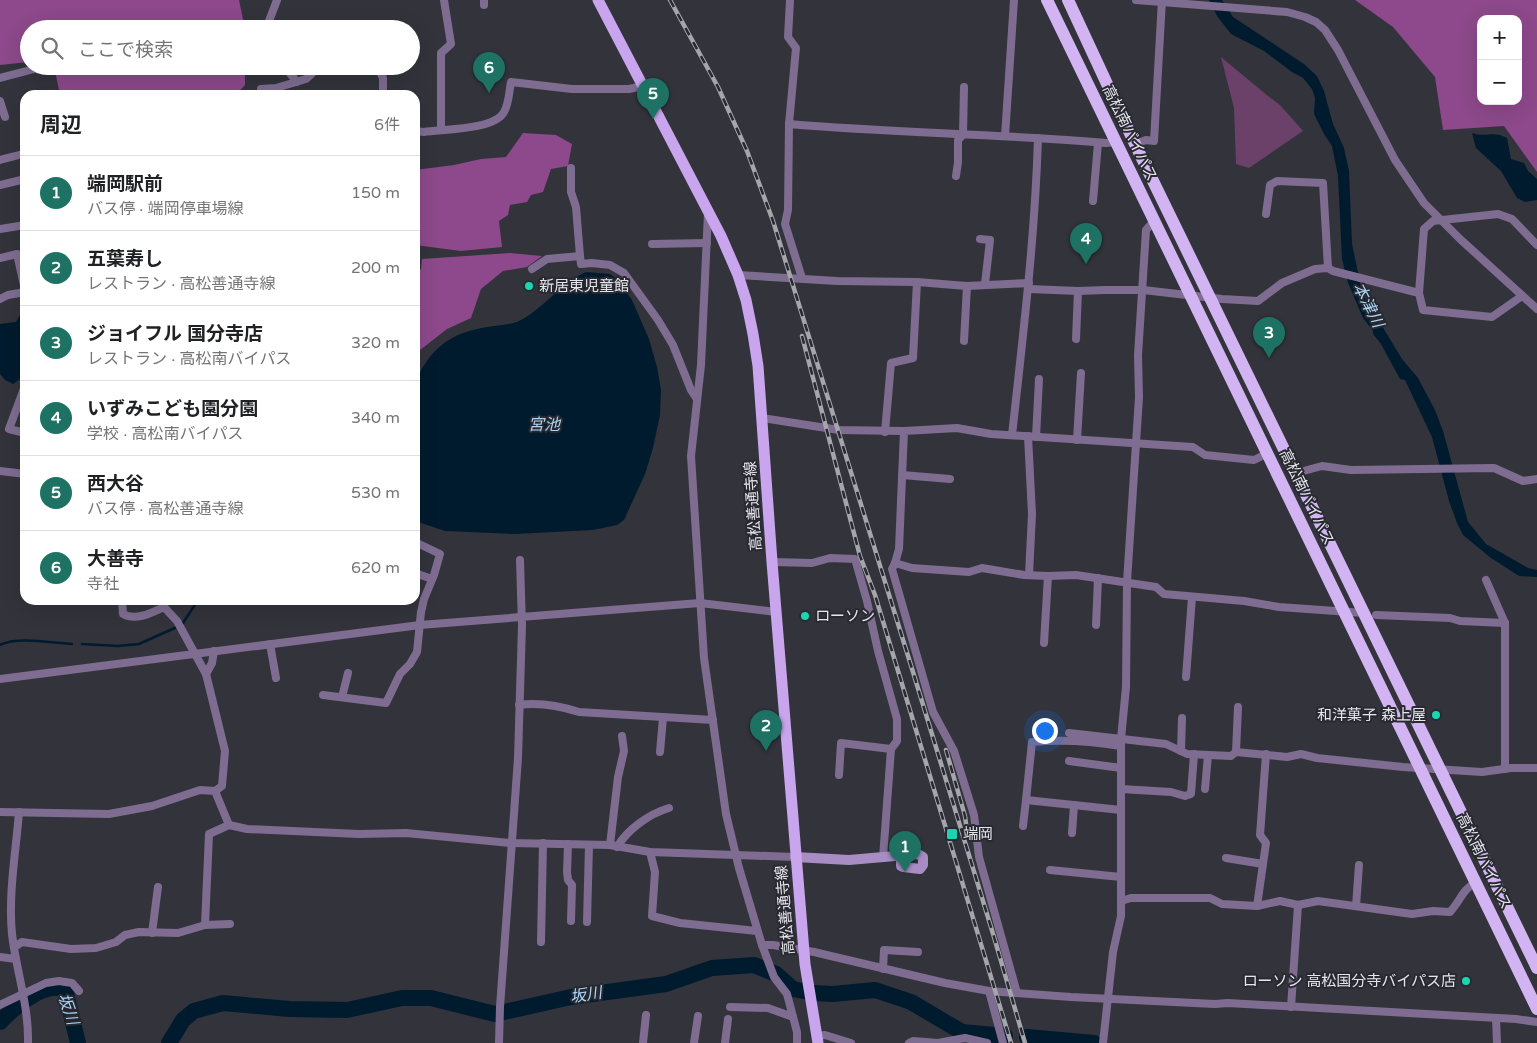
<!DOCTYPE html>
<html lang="ja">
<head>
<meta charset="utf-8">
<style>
	:root { --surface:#fff; --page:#f2f2f2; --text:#202124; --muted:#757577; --line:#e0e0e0; --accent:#1d7264 }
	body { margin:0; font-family:"Varela Round","Noto Sans JP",sans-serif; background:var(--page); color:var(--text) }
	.controls { position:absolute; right:15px; top:15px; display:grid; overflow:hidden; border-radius:10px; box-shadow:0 5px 20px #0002 }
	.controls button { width:45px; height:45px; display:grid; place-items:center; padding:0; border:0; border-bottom:1px solid var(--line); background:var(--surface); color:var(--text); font:25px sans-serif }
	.you { position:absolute; left:1044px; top:730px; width:18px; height:18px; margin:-12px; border:4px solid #fff; border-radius:50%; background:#1a73e8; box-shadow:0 0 0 8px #1a73e833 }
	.badge { display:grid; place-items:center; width:32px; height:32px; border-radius:50%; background:var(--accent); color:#fff; font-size:16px; font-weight:700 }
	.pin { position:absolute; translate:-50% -41px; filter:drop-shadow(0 1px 2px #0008) }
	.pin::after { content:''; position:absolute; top:26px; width:18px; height:15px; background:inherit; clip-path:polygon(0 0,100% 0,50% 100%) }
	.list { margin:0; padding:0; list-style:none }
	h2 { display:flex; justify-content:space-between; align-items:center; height:65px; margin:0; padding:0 20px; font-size:21px }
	h2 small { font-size:16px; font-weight:400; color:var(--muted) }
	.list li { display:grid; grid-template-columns:32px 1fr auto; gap:15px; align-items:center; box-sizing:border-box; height:75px; padding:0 20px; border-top:1px solid var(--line) }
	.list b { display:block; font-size:19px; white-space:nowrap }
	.list p { margin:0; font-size:16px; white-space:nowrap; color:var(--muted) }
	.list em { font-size:16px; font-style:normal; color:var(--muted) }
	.icon { flex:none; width:28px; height:28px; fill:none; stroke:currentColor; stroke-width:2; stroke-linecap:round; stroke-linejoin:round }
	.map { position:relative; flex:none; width:1537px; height:1043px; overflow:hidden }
	.search { position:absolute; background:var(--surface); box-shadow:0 5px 20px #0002; left:20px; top:20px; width:400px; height:55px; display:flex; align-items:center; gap:12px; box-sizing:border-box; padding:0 18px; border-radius:28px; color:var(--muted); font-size:19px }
	.panel { position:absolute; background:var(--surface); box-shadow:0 5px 20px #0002; left:20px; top:90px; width:400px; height:515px; border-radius:15px }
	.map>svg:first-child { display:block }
</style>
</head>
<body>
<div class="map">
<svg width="1537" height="1043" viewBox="0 0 1537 1043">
	<rect width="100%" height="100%" fill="#33333c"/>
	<polygon fill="#6b4169" points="1221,57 1268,96 1280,105 1303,131 1249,168 1236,164 1234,108"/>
	<g fill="#8d498b" fill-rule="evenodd">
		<polygon points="0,0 239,0 245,29 29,29 29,62 0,65"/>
		<path d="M 1355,0 L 1537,0 L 1537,172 L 1504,126 L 1443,130 L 1435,77 L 1393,27 ZM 1481,19 L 1518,19 L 1518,101 L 1481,101 Z"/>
		<polygon points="54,66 245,66 245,85 236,95 60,95"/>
		<polygon points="523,133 556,135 572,144 568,166 551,169 543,192 531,195 527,202 510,205 508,215 499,221 502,247 461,251 415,245 415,170 454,165 481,159 506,157"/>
		<polygon points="510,253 542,256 527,267 503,271 481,289 471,318 447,329 415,354 415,272 421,269 422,259"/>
	</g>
	<g fill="#001b2e">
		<polygon points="1209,0 1222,0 1233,17 1304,64 1317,76 1324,91 1333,124 1344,148 1349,171 1352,243 1362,293 1402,359 1418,378 1435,410 1443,431 1468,522 1486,544 1528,568 1537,570 1537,577 1519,576 1491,558 1463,535 1457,523 1449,501 1432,437 1405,380 1400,379 1381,344 1373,334 1373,331 1363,318 1348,283 1342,259 1338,176 1332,146 1324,134 1314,114 1315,98 1312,89 1303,78 1292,72 1264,51 1231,34 1217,16"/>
		<path d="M 1472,133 C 1487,138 1493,130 1507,138 L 1511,159 L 1524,163 L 1528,171 L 1537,179 L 1537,200 L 1525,202 L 1517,198 L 1501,171 L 1476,148 Z"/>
		<path d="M 586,272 L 610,274 L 617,279 L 632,300 L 649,339 L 657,367 L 661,390 L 660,415 L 653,448 L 645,474 L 624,520 L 617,525 L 593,530 L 515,534 L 445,531 L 415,521 L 415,383 C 430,348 450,333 487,327 C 498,325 512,325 521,320 C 545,307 561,283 586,272 Z"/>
		<polygon points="21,313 25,315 25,370 19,380 13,384 5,380 0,374 0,324 16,322"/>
	</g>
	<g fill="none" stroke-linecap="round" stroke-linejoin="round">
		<g stroke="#001b2e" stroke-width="2.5">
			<polyline points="183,623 198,600"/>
			<polyline points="82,644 118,646 139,644 177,627"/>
			<path d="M 0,645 C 17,636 52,643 72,644"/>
		</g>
		<g stroke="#001b2e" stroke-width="16">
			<path d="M 0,1022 C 15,1007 42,982 65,989 L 78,1043"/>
			<polyline points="1027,1037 1094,1043"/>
			<polyline points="169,1043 183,1020 194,1011 223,1003 289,1009 347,1010 402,998 431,998 495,1014 571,997 666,984 712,968 754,965 776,974 793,989 814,993 833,994 875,990 911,1002 962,1032 1005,1036"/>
		</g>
		<g stroke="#7e6d91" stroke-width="8">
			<polyline points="1136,0 1287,12 1305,17 1316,22 1325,30 1338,50 1395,160 1424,203 1460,239 1537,309"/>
			<polyline points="484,5 484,0"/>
			<polyline points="266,29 277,0"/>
			<polyline points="284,66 297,82"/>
			<polyline points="377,66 383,78 383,95"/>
			<polyline points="0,78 38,68"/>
			<polyline points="261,95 261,89 276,88 306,79 320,66"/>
			<polyline points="0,101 5,117"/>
			<polyline points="789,124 796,48 788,37 790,0"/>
			<polyline points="441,130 441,53 451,44 444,0"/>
			<path d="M 415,131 L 424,132 C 443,129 495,130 504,112 C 509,104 509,92 511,82 L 572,89 L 629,89 L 643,86"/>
			<polyline points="1005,136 1014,0"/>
			<polyline points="1135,144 1146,140 1154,141 1162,0"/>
			<polyline points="0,160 23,154"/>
			<polyline points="571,168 571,192 576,207 580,256"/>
			<polyline points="956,176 958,162 958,140 963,135 964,87"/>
			<polyline points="0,185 25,179"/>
			<polyline points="1093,201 1098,143"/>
			<polyline points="708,213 701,365 691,456 704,658 726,814 739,868 762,945 774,977 787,994 797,1032 797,1043"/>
			<polyline points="1266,214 1270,185 1277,181 1323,183 1328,268"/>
			<polyline points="0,229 25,225"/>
			<polyline points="980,239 990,240 985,284"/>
			<polyline points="652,244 707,243"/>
			<polyline points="0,258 17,254 25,290"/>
			<polyline points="532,269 547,259 580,256 581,264 592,263 610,265 624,273 658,320 673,345 691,390 697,399"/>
			<polyline points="738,275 837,281 917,282 967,286 1029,283"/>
			<path d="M 802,278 L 785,224 L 788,210 L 789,124 C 894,133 1001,134 1106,143 L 1117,142"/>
			<polyline points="1029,289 1078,291 1105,290 1143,290 1222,299 1258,301 1282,283 1315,269 1328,268 1333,271 1419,293 1423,310 1492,317 1522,296"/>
			<polyline points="1419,293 1424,229 1433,221 1498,214 1512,219 1537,245"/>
			<polyline points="0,299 8,295 25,292"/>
			<polyline points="1076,339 1078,291"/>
			<polyline points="964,341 967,286"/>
			<polyline points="25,386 9,429 25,433"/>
			<polyline points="762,418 839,430 904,431"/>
			<polyline points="885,432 891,363 913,358 917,282"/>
			<path d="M 1012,435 C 1023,336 1035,237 1038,138"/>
			<polyline points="1028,436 1032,514 1029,575"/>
			<polyline points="1036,437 1039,379"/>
			<polyline points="1077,440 1081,373"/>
			<polyline points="0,471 25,474"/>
			<polyline points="1296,473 1322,466 1351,470 1494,468 1523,481 1537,479"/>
			<polyline points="902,475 950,479"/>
			<polyline points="772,562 812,563 830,558 855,559 867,601 878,651 897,719 897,741 891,749 883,858"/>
			<polyline points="895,563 899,549 904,431 957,428 991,434 1193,447 1205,455 1254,460 1268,453"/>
			<polyline points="415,573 432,579"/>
			<path d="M 122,600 L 123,614 C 136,621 151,613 164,607"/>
			<polyline points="162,600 164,607 177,621 206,674 225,751 222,786 215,791"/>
			<polyline points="1376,615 1450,618 1460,621 1505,623 1486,580"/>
			<polyline points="1096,625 1098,578"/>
			<polyline points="1044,643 1048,576"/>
			<polyline points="270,644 276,678"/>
			<polyline points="206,674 212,663 214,651"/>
			<polyline points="1186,677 1192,597"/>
			<polyline points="0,679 420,625 700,603 776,612"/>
			<polyline points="323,695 386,703 400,674 410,664 417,652 421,612 424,599 434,575 440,554 415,542"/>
			<polyline points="342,697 348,673"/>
			<path d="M 519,705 C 540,702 560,706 579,712 L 713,720"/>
			<polyline points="1069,733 1166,744 1187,754 1231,756 1236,752 1287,757 1301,754 1317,758 1403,767 1482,772 1511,768 1537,768"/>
			<path d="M 1121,746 C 1091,741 1062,739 1032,742 L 1026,800 L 1121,810"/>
			<polyline points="1181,751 1182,718"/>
			<polyline points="660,752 663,718"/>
			<polyline points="1236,752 1238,707"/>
			<polyline points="1069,761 1121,768"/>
			<polyline points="1505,769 1505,623"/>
			<polyline points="839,775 841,743 891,749"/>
			<polyline points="1121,789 1171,792 1185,796 1191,794 1194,754"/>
			<polyline points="1205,789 1208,755"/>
			<polyline points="0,812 109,814 152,806 200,790 215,791 229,825 247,829 359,834 406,833 511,843 610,845 650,852 795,857"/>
			<path d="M 19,812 C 16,851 8,895 12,934 C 16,970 29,1006 28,1043"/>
			<polyline points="1023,826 1026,800"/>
			<polyline points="1072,833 1074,805"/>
			<polyline points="568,844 567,872 568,880 572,885 571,921"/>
			<polyline points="610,845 618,777 624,751 622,736"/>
			<path d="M 617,847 C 628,829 649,814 669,808"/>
			<polyline points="650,852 655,872 652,916 680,923 757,931"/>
			<polyline points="1226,858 1263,864"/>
			<polyline points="1050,870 1121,877"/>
			<path d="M 1121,901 L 1131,898 L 1210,898 L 1222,904 L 1257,906 L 1280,901 L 1298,905 L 1318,901 L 1412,914 L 1433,911 L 1450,912 C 1460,901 1463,889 1476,882"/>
			<polyline points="1257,906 1266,843 1260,835 1266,754"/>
			<polyline points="1356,906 1359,865"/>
			<polyline points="587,922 589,845"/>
			<polyline points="205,925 230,924"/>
			<polyline points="152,933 158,887"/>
			<polyline points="541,942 543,843"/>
			<polyline points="762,945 773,945 814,952 945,983 989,991 1071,997 1215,1004 1228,1003 1516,1019 1537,1022"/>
			<polyline points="14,947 22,942 71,949 96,948 116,942 125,935 139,932 178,933 205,925 209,834 229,825"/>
			<polyline points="0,957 16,959"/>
			<polyline points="883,969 884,950 918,952"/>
			<polyline points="989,991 1003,1043"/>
			<polyline points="1017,993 979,857 974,815 954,751 933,712 892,569 895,563 912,568 969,572 982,568 1024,575 1048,576 1076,575 1156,587 1164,594 1244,601 1279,607 1364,613"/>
			<polyline points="0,1005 46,983 59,981 72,983 79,991"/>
			<polyline points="730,1007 768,1008 793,1017"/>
			<polyline points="1291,1007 1298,905"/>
			<polyline points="1496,1019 1497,1043"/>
			<polyline points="817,1036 825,1035 851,1043"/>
			<polyline points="499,1043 500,1007 518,758 522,626 520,560"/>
			<polyline points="643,1043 646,1015"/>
			<polyline points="694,1043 698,1016"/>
			<polyline points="725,1043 728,1019"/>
			<polyline points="909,1043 913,1041 938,1043 965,1038 987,1043"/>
			<polyline points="1103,1043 1113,952 1121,916 1121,739 1126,687 1127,582 1139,397 1138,355 1146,230 1155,220"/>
		</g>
		<polyline stroke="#a88dc5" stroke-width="10" points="795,857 849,860 918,854 923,857 923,865 920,869 903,867 901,866 901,856"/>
		<polyline stroke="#c8a5ed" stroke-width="11" points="598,0 721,236 738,275 746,300 753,334 758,366 772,562 805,964 818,1043"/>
		<g stroke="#d2b4f3" stroke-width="12">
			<polyline points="1047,0 1537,1009"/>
			<polyline points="1068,0 1135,144 1537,968"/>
		</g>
		<g stroke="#a5a5ac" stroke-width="4.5">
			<g id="rail">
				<polyline points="670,0 718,87 747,151 773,221 913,672 994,937 1025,1043"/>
				<polyline points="802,336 860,556 875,595 1011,1043"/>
				<polyline points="946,750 965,816 967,832"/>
			</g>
		</g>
		<use href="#rail" stroke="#292932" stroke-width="2.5" stroke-dasharray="8" stroke-linecap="butt"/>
	</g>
	<g fill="#19d5b2" stroke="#292932" stroke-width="2">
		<circle cx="529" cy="286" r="5"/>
		<circle cx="805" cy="616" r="5"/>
		<circle cx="1436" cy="715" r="5"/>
		<rect x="946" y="828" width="12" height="12" rx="2.5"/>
		<circle cx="1466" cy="981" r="5"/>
	</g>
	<g text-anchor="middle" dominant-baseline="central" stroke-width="4" stroke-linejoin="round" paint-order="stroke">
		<g font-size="15" fill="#e5e5eb" stroke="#292932">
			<text transform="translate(1130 133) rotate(64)">高松南バイパス</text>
			<text transform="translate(1307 497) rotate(64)">高松南バイパス</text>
			<text transform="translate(753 506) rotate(-94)">高松善通寺線</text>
			<text transform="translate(1484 861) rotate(64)">高松南バイパス</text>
			<text transform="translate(785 910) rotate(-95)">高松善通寺線</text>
		</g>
		<g font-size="15" fill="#e5e5eb" stroke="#292932" text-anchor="start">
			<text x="539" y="286">新居東児童館</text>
			<text x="815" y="616">ローソン</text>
			<text x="1426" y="715" text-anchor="end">和洋菓子 森上屋</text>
			<text x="963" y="834">端岡</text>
			<text x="1456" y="981" text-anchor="end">ローソン 高松国分寺バイパス店</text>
		</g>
		<g font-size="16" font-style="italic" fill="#aad4f4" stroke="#292932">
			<text transform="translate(1368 305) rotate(63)">本津川</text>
			<text x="544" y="425">宮池</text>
			<text transform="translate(586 995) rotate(-9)">坂川</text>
			<text transform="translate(68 1009) rotate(71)">坂川</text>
		</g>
	</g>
</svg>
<div class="controls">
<button>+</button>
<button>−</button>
</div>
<div class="you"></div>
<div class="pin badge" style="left:905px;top:872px">1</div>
<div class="pin badge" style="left:766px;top:751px">2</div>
<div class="pin badge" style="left:1269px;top:358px">3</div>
<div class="pin badge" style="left:1086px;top:264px">4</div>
<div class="pin badge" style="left:653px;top:119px">5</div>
<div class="pin badge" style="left:489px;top:93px">6</div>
<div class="search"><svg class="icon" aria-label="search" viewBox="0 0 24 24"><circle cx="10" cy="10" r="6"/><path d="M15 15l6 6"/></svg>ここで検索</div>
<section class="panel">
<h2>周辺<small>6件</small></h2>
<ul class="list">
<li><span class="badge">1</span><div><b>端岡駅前</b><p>バス停 · 端岡停車場線</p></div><em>150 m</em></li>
<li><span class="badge">2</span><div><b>五葉寿し</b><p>レストラン · 高松善通寺線</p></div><em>200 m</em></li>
<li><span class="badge">3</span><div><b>ジョイフル 国分寺店</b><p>レストラン · 高松南バイパス</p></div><em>320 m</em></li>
<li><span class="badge">4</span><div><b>いずみこども園分園</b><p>学校 · 高松南バイパス</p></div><em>340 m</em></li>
<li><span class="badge">5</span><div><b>西大谷</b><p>バス停 · 高松善通寺線</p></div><em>530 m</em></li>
<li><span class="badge">6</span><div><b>大善寺</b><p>寺社</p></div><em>620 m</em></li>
</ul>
</section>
</div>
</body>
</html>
